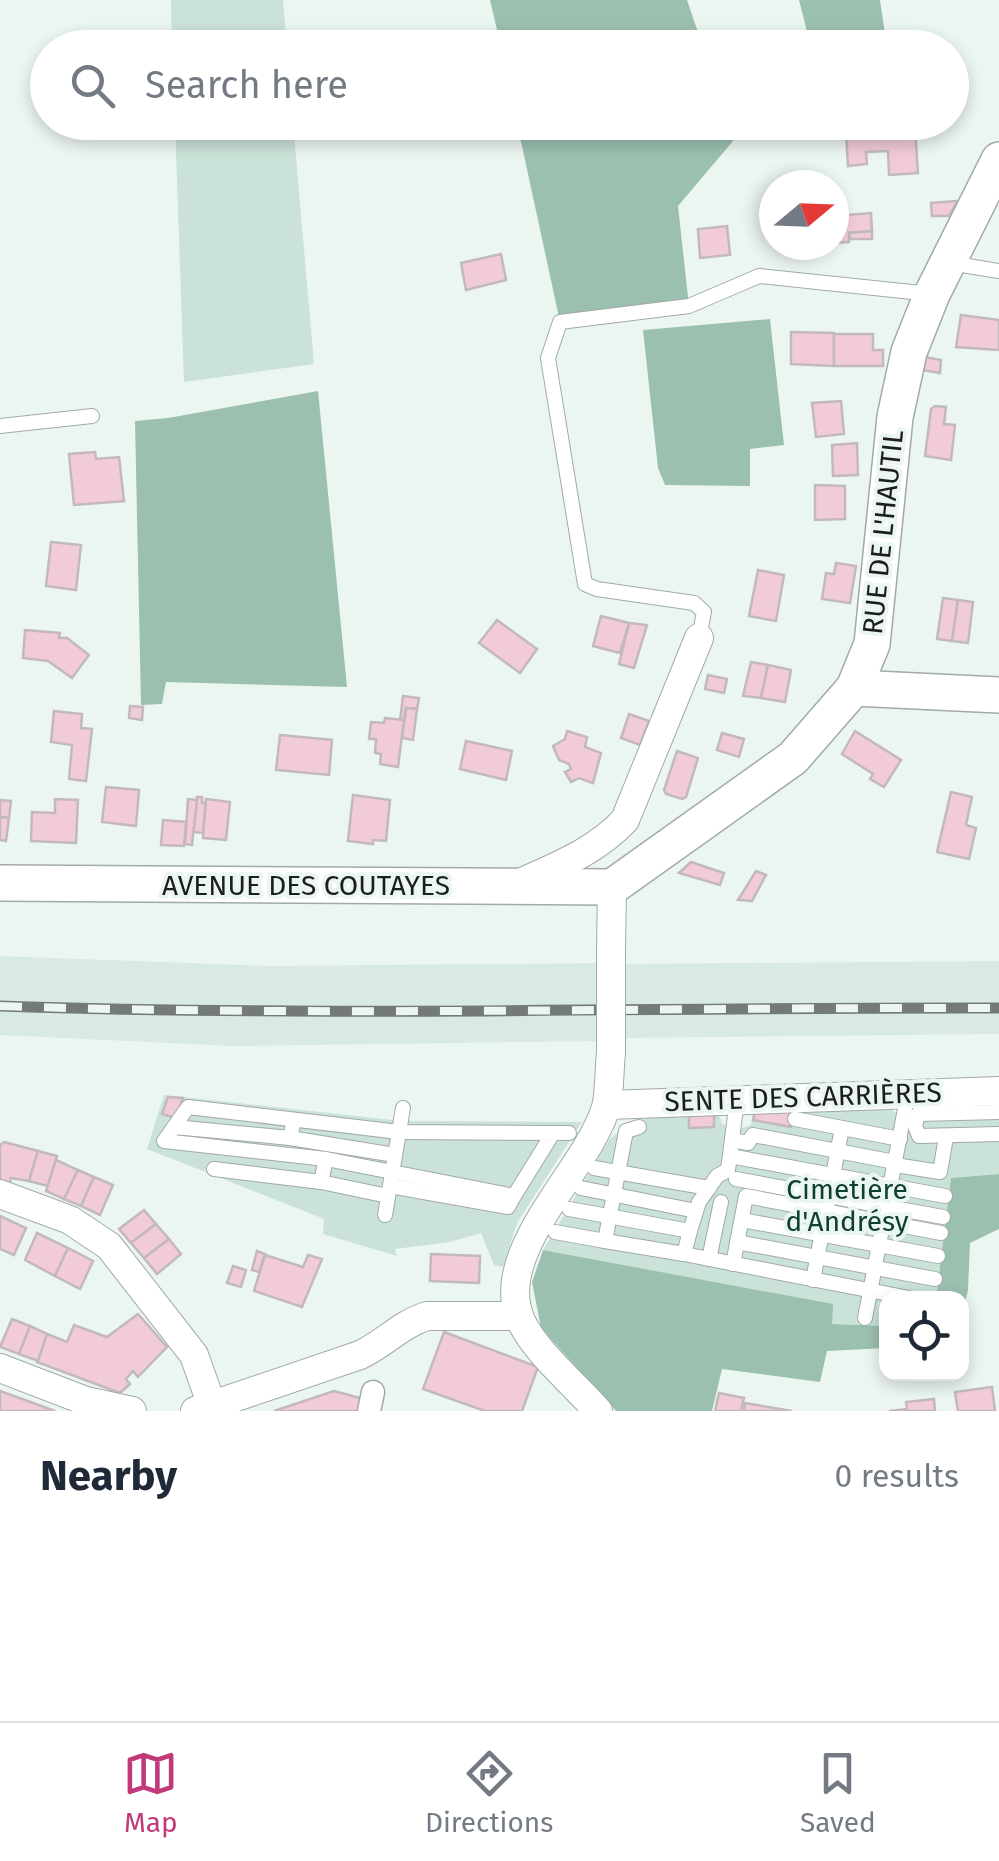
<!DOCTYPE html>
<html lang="en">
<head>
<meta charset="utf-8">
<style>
	:root { --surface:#fff; --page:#f6f6f7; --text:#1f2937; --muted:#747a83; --line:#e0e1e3; --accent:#c03979 }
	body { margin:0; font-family:"Fira Sans",sans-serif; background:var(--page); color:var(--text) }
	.controls { position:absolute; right:30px; bottom:30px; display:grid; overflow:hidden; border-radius:20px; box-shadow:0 5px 15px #0003 }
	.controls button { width:90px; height:90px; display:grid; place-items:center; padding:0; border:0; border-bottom:2px solid var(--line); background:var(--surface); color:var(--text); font:50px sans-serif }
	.compass { position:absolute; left:759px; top:170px; width:90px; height:90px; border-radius:50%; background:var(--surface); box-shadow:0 5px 15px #0003; rotate:71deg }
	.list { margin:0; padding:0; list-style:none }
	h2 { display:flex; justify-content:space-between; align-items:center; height:130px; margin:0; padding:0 40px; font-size:42px }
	h2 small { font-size:32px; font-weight:400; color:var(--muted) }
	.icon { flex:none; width:55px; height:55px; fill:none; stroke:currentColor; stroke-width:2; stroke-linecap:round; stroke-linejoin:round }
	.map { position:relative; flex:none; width:999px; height:1411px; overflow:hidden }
	.search { position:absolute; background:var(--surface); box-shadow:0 5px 15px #0003; left:30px; right:30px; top:30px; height:110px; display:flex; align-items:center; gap:25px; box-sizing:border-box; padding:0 35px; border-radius:55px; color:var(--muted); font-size:38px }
	.sheet { height:310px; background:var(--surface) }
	nav { display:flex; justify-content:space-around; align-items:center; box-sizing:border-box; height:140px; border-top:2px solid var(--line); background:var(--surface); font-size:28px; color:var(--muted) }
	nav a { display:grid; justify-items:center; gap:5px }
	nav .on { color:var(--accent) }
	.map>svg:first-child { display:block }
</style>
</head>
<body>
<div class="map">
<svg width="999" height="1411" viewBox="0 0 999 1411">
	<rect width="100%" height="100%" fill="#ecf6f1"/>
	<g fill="#d9eae2">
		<polygon points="0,956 270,966 607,963 605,1041 233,1046 0,1035"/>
		<polygon points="999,961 999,1034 622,1038 620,964"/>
	</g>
	<g fill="#cae2d7">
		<polygon points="171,0 283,0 287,47 172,47"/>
		<polygon points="175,123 293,123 314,364 184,382"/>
		<polygon points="164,1095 402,1121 582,1122 517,1223 503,1267 494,1265 481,1233 450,1242 395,1249 397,1256 323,1234 324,1219 147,1149"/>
		<path d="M 999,1100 L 999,1174 L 951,1178 L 936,1298 L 886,1298 L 886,1326 L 832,1324 L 832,1304 L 543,1250 L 609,1140 C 641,1110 677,1114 719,1115 L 722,1124 L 739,1129 L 751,1125 L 755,1111 L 889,1108 L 899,1115 Z"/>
	</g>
	<g fill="#9cc0af">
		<polygon points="490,0 687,0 703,47 501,47"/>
		<polygon points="799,0 880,0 887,47 811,47"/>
		<polygon points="517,123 727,123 733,141 678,206 689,306 560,322"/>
		<polygon points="770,319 784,445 750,449 750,486 665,485 658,468 643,330"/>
		<polygon points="318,391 347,687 166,682 162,704 141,705 135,421 168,418"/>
		<polygon points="999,1174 999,1229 970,1243 968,1290 962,1317 962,1298 936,1298 951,1178"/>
		<polygon points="543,1250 833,1304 832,1324 886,1326 886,1348 827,1351 820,1382 722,1369 712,1411 616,1411 541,1328 532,1282"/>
	</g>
	<g fill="#f1cbd8" stroke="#c3b9bd" stroke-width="2.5">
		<polygon points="915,128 918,173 889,175 888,151 866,152 867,164 848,166 846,132"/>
		<polygon points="958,201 949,216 932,216 931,203"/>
		<polygon points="871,213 872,231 849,233 849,242 834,243 834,216"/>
		<polygon points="727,226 730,255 700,258 698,229"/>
		<polygon points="872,231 872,239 850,239 849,233"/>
		<polygon points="501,254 506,280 466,290 461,263"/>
		<polygon points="961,315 999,320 999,350 956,347"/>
		<polygon points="791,332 834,333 834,366 791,364"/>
		<polygon points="834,334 873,334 873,350 883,350 883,366 834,366"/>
		<polygon points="925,357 941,360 940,373 922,370"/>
		<polygon points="841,401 844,434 816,437 812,403"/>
		<polygon points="935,406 946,407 944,424 955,425 951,460 925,456 931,409"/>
		<polygon points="857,443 858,475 833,476 832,445"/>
		<polygon points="95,452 96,459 119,457 124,501 74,505 69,454"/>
		<polygon points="815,485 845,486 845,519 815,520"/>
		<polygon points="51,542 81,545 76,590 46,586"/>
		<polygon points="836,563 856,566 850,603 822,599 826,573 834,574"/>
		<polygon points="758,570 784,575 776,621 749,616"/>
		<polygon points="943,598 958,600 952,641 937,639"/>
		<polygon points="958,600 973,602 968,643 952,641"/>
		<polygon points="601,616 629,623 620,653 593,646"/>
		<polygon points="497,620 537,649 520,673 479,643"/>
		<polygon points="629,623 647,625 634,668 619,664"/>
		<polygon points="25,630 60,633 59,638 67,638 89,655 72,678 48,661 23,658"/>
		<polygon points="751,662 768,665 761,698 743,696"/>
		<polygon points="768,665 791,670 785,702 761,698"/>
		<polygon points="708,675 727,679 724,693 705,689"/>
		<polygon points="403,696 419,698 417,709 406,708 404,720 400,720"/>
		<polygon points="130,706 143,707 142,720 129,718"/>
		<polygon points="406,708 417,709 413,740 402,738"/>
		<polygon points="54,711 82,714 81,728 92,729 86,781 69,779 72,745 51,742"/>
		<polygon points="629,714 649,721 640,745 621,738"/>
		<polygon points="385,718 404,720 398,767 380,764 381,754 375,753 376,739 369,739 371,722 384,723"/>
		<polygon points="567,731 587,737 585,747 601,753 593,783 579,778 571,782 565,772 571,769 569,764 559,760 553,746 565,739"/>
		<polygon points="855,731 901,760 884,787 870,779 873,774 842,754"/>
		<polygon points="722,733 744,739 739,757 717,750"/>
		<polygon points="280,735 332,740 329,775 276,770"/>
		<polygon points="466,741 512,751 506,780 460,769"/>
		<polygon points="677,751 698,758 686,797 682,799 666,794 664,790"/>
		<polygon points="106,787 139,790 136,826 102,822"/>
		<polygon points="951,792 972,797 966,825 976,828 969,859 937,852"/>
		<polygon points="353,795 390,800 386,841 373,840 373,844 348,841"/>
		<polygon points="197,797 202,797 202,803 206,803 203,833 193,832"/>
		<polygon points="55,799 78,800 76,843 31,841 32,812 55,813"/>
		<polygon points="188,799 197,800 192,845 185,844"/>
		<polygon points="206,799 230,802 226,840 203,838"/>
		<polygon points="0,800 11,801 9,818 0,817"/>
		<polygon points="0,817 9,818 6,841 0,840"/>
		<polygon points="163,820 186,822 184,846 161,845"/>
		<polygon points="691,862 724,873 720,885 679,873"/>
		<polygon points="756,871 766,875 752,901 738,900"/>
		<polygon points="168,1097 183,1098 176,1118 162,1114"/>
		<polygon points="793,1105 791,1127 753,1120 755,1111"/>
		<polygon points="689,1114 714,1114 714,1127 689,1128"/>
		<polygon points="4,1142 38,1151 29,1181 11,1178 9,1186 0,1184 0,1145"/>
		<polygon points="38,1151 57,1156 48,1186 29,1181"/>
		<polygon points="56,1160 78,1170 64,1199 46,1191"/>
		<polygon points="78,1170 94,1177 81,1206 64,1199"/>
		<polygon points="94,1177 113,1185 100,1215 81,1206"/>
		<polygon points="144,1210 156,1224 131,1243 119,1229"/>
		<polygon points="0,1216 26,1228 14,1255 0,1249"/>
		<polygon points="156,1224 169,1239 144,1258 131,1243"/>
		<polygon points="37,1233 68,1248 55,1276 25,1260"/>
		<polygon points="169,1239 181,1254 157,1274 144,1258"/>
		<polygon points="68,1248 93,1261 80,1289 55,1276"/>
		<polygon points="257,1251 265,1254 259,1272 252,1270"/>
		<polygon points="431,1254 480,1256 479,1283 430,1281"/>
		<polygon points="265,1255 303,1267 308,1255 322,1259 302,1307 254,1291"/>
		<polygon points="233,1266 246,1270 241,1287 227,1283"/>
		<polygon points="138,1314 167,1347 138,1377 133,1371 126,1379 130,1384 120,1393 37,1362 47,1334 67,1342 74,1325 107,1337"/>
		<polygon points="12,1319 30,1326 19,1354 0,1347"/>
		<polygon points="30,1326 47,1334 38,1361 19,1354"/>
		<polygon points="444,1332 538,1367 522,1411 485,1411 423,1389"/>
		<polygon points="992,1387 995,1411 958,1411 955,1392"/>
		<polygon points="0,1391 55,1411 0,1411"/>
		<polygon points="334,1391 367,1400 365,1411 274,1411"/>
		<polygon points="719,1393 744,1398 741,1411 715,1411"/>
		<polygon points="934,1399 935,1411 889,1411 907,1409 906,1402"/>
		<polygon points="745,1403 792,1411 744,1411"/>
	</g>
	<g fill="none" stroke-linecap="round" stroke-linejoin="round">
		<g stroke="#a1aaa6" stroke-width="16">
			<g id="service">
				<polyline points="950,263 999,271"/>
				<polyline points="0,426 92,416"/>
				<polyline points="699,638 704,612 694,603 597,589 585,584 548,358 560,322 689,306 759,276 931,294"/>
				<polyline points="999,1112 918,1114 915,1126 919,1136 999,1134"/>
				<polyline points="795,1119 900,1139"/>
				<polyline points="174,1127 290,1138 294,1120"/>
				<polyline points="553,1133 514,1196 326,1159 164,1141 188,1107 399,1132 569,1133"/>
				<polyline points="290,1138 395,1155"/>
				<polyline points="732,1140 748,1143 753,1135 895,1162"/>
				<polyline points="730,1156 945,1196"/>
				<polyline points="326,1159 321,1182 388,1196"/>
				<polyline points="895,1165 940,1172 946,1137"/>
				<polyline points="594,1168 709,1188 717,1176 728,1170 737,1100"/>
				<polyline points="214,1169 321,1182"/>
				<polyline points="736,1179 943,1217"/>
				<polyline points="390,1186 508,1207 514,1196"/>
				<polyline points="581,1188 696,1211"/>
				<polyline points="569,1209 690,1231 699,1202 709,1188"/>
				<polyline points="385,1215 403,1108"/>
				<polyline points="742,1220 938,1256"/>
				<polyline points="555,1232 605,1241 626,1131 639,1127"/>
				<polyline points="605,1241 684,1254 690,1231"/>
				<polyline points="737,1242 935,1279"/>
				<polyline points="684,1254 909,1298"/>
				<polyline points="709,1259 721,1202"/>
				<polyline points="733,1264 746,1196 941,1233"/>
				<polyline points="813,1280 842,1128"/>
				<polyline points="865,1318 908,1093"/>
			</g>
		</g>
		<g stroke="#a1aaa6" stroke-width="25">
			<polyline id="pedestrian" points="369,1411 373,1392"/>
		</g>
		<g stroke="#a1aaa6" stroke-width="30">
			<g id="minor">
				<path d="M 518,884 C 557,866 595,852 625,820 L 699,638"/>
				<polyline points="611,951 612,887"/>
				<polyline points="607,1105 999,1091"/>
				<polyline points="0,1194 70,1220 109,1246 194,1355 212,1406"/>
				<polyline points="0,1368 86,1401 132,1411"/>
				<path d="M 195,1411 L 360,1355 C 384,1344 401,1324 427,1316 L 519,1316"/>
				<path d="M 598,1411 C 575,1385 537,1353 522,1323 C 488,1254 588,1170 606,1107 C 610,1091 609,1070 611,1053"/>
			</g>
		</g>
		<g stroke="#a1aaa6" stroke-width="38">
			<g id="tertiary">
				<polyline points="854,688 999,695"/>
				<polyline points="0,883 612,887 793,758 854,688 872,644 895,417 909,352 932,294 999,160"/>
			</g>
		</g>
		<use href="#service" stroke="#fff" stroke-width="14"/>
		<use href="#pedestrian" stroke="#fff" stroke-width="22"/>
		<use href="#minor" stroke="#fff" stroke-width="28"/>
		<use href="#tertiary" stroke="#fff" stroke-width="35"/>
		<g stroke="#747a77" stroke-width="11">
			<path id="rail" d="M 0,1006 C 333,1017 666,1007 999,1008"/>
		</g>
		<use href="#rail" stroke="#ecf6f1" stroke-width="8" stroke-dasharray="22" stroke-linecap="butt"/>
		<g stroke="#a1aaa6" stroke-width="30" stroke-linecap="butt">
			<polyline id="minor-bridge" points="611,1053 611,951"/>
		</g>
		<use href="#minor-bridge" stroke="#fff" stroke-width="28"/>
	</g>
	<g text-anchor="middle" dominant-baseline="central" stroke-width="8" stroke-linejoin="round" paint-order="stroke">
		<g font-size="28" fill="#1b1e1d" stroke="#ecf6f1">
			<text transform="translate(883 532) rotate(-84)">RUE DE L'HAUTIL</text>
			<text x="306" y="885">AVENUE DES COUTAYES</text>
			<text transform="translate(803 1097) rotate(-2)">SENTE DES CARRIÈRES</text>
		</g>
		<g font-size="28" fill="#0f402e" stroke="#ecf6f1">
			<text x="847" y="1189">Cimetière<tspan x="847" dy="32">d'Andrésy</tspan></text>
		</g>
	</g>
</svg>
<div class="controls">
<button><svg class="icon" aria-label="locate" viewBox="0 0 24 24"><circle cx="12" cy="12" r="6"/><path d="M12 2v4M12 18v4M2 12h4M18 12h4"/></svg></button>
</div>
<svg class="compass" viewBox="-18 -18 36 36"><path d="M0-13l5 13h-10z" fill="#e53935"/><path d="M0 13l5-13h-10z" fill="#747a83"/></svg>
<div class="search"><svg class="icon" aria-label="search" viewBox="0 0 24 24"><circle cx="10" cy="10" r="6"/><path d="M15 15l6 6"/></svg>Search here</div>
</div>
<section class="sheet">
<h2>Nearby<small>0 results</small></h2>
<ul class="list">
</ul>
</section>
<nav>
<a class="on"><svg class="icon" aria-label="map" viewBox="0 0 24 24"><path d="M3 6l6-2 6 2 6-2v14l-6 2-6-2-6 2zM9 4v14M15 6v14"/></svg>Map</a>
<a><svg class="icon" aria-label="directions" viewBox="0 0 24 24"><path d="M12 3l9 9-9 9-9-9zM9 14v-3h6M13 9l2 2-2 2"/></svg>Directions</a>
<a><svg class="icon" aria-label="saved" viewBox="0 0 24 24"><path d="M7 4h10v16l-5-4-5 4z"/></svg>Saved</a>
</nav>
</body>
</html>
